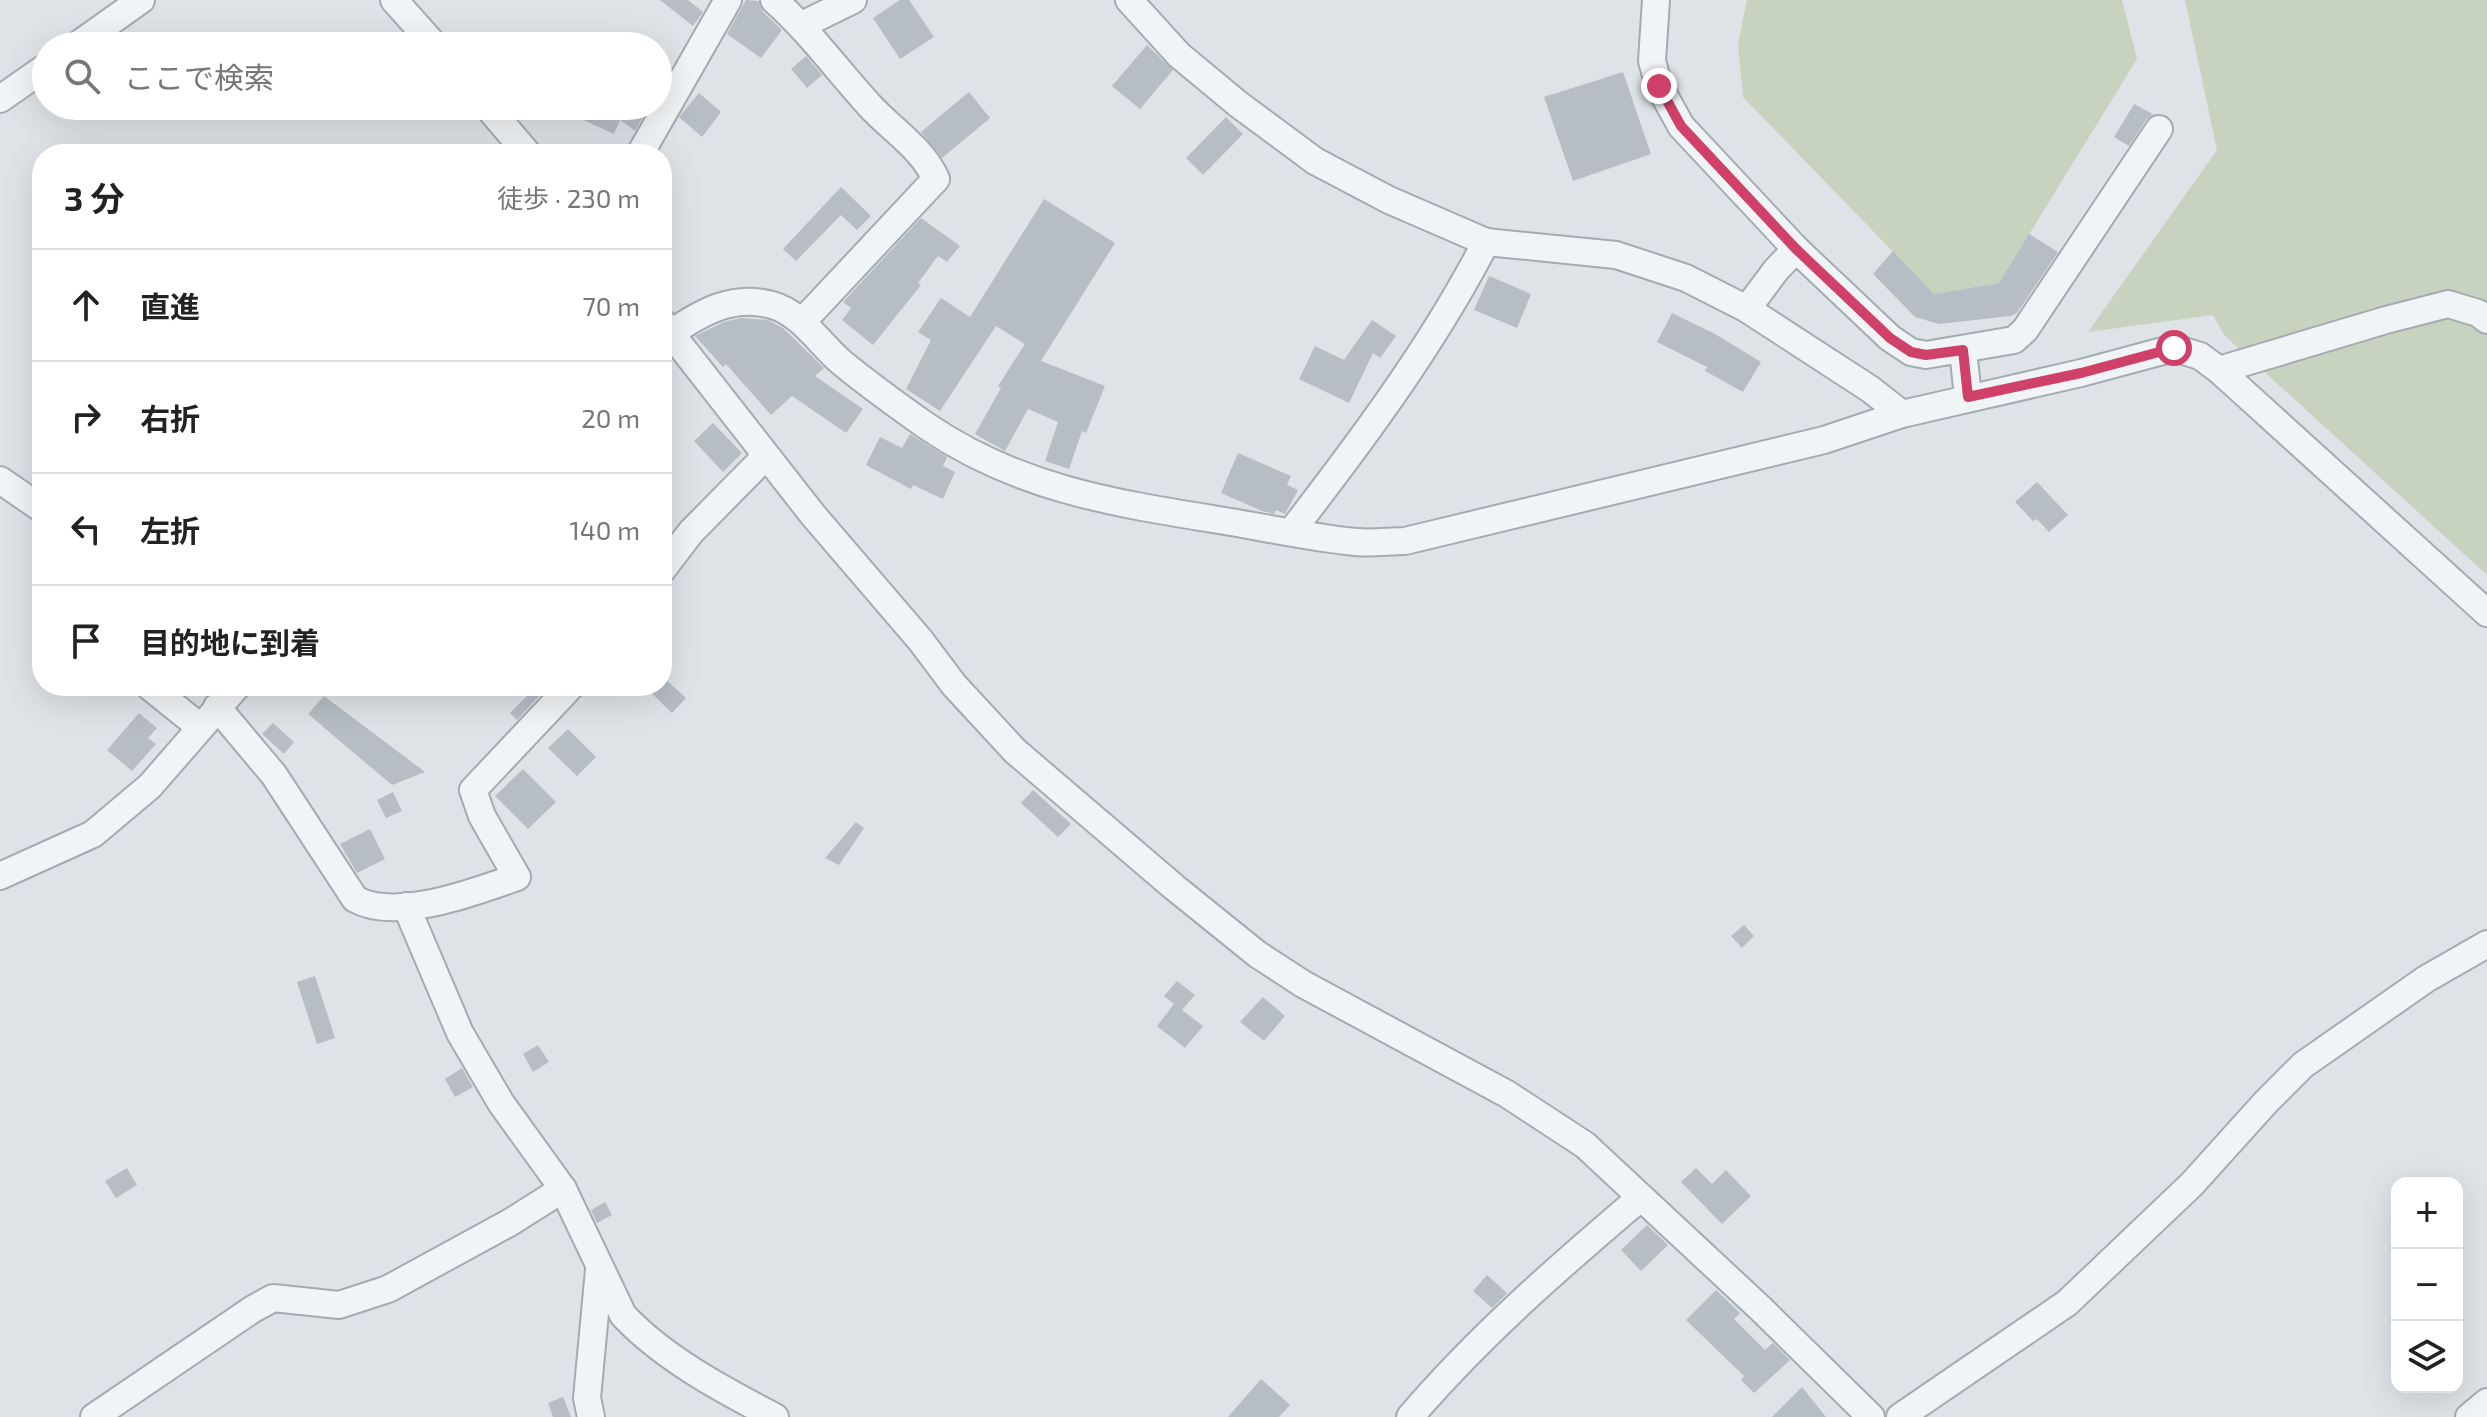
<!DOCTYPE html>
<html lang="ja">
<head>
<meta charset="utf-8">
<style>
	:root { --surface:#fff; --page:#f6f6f6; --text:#222; --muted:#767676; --line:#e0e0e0 }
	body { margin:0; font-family:"Exo 2","Noto Sans JP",sans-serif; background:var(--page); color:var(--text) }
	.controls { position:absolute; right:24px; bottom:24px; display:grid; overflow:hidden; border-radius:16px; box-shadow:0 8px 32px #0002 }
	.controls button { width:72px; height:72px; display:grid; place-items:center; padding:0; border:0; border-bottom:2px solid var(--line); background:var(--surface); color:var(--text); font:40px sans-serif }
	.stop { position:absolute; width:24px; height:24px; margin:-18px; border:6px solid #cf4169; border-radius:50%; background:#fff }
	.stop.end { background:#cf4169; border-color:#fff; box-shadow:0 2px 8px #0008 }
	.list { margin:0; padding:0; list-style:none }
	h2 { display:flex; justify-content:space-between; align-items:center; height:104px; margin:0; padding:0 32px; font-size:34px }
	h2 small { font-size:26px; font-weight:400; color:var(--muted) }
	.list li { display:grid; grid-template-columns:52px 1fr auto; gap:24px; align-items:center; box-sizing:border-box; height:112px; padding:0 32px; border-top:2px solid var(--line) }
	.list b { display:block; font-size:30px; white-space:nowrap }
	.list em { font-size:26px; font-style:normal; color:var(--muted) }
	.icon { flex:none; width:44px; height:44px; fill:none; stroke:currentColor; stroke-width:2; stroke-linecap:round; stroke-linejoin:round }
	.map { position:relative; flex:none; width:2487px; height:1417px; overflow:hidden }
	.search { position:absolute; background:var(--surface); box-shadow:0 8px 32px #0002; left:32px; top:32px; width:640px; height:88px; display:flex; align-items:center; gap:20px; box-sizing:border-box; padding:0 28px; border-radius:44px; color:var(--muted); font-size:30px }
	.panel { position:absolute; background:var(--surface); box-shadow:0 8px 32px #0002; left:32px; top:144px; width:640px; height:552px; border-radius:32px }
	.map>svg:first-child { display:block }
</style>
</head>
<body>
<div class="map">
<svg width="2487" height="1417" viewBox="0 0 2487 1417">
	<rect width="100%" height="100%" fill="#dee3e8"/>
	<g fill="#c7d2bf">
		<polygon points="1747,0 2122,0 2137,59 1999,283 1934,294 1743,97 1738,44"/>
		<polygon points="2185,0 2487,0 2487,575 2224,335 2213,315 2088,332 2217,150"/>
	</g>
	<g fill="#b6bdc5">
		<polygon points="660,0 688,0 703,12 693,26"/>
		<polygon points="746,0 758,1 763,12 782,30 761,58 727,34"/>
		<polygon points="900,0 909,0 934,37 900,59 873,18"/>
		<polygon points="1147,45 1173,70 1140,109 1112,86"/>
		<polygon points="806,56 822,75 807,88 791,69"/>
		<polygon points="1623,72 1651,154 1573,181 1544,97"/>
		<polygon points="969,92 990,118 942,158 921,132"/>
		<polygon points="699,93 721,112 702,137 679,117"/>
		<polygon points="2134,104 2153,114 2146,120 2129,146 2114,137"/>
		<polygon points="584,106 627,106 644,115 635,131 620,120 614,134 579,118"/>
		<polygon points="1226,117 1243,134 1203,175 1186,158"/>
		<polygon points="841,187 871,216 857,230 841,215 796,261 783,249"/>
		<polygon points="1044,199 1115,243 1041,361 1105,386 1086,433 1082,431 1069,469 1045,461 1058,422 1028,409 1005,451 975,434 1001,388 998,386 1025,344 996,326 940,411 906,389 931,340 918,332 941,298 970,317"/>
		<polygon points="921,218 960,246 947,262 938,256 918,283 921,285 873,345 842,320 851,308 843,302"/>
		<polygon points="2029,234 2058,252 2017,313 2011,316 1939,324 1915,317 1873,274 1893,251 1934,294 1999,283"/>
		<polygon points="1489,276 1531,294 1517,328 1474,310"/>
		<polygon points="1672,313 1715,334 1761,362 1743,392 1705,371 1707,367 1657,342"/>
		<polygon points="741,318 768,320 783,328 824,368 815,376 863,409 846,433 792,396 771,415 726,364 723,367 695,336 724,322"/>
		<polygon points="1372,320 1396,336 1380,358 1373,353 1349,403 1299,379 1315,346 1344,360"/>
		<polygon points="713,423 742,453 723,472 694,441"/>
		<polygon points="910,434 947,457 943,466 955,472 943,499 913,485 911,489 866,465 880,437 902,448"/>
		<polygon points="1238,453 1291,476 1287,485 1298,490 1285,514 1276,510 1274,514 1262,511 1221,493"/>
		<polygon points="2037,482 2068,515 2049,532 2037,519 2033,521 2015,502"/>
		<polygon points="662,676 686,698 672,713 644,686 662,686"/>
		<polygon points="535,688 541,694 517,720 510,713"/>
		<polygon points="324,696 425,772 392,785 308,714"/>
		<polygon points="139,713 157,728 148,738 156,744 132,771 107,750"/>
		<polygon points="273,723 294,742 284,754 262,734"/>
		<polygon points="568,729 596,757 577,776 548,748"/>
		<polygon points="523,769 556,802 528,829 495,796"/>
		<polygon points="1033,790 1071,824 1058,837 1021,803"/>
		<polygon points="393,792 402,811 386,818 377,800"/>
		<polygon points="856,822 864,828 839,865 825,858"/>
		<polygon points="370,829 385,859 357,873 340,844"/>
		<polygon points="1744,925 1754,936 1742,948 1731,936"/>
		<polygon points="315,976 335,1038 317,1044 297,982"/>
		<polygon points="1177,981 1195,995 1182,1010 1203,1026 1185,1048 1157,1026 1174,1004 1164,996"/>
		<polygon points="1263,997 1285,1016 1264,1041 1240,1022"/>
		<polygon points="538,1045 549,1062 533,1072 523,1054"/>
		<polygon points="462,1068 473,1087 455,1097 445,1079"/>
		<polygon points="127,1168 137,1185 116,1198 105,1181"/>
		<polygon points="1696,1168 1712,1184 1726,1170 1751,1196 1722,1224 1681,1182"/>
		<polygon points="605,1202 612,1215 597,1223 591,1210"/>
		<polygon points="1647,1225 1668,1245 1641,1271 1621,1250"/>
		<polygon points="1487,1275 1507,1293 1492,1308 1473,1291"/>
		<polygon points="1716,1290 1740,1313 1734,1319 1765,1350 1773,1343 1790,1360 1754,1393 1741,1380 1744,1376 1686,1320"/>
		<polygon points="1261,1379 1290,1405 1279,1417 1228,1417"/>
		<polygon points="1802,1387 1826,1417 1772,1417"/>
		<polygon points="563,1397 571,1417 553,1417 548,1403"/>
	</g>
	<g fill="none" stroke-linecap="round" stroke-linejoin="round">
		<g stroke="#a3abb2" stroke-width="30">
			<g id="minor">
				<polyline points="394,0 435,46"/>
				<path d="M 774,0 C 810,32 837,70 870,106 C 892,130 922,148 936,179 L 802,322"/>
				<polyline points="1129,0 1179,55 1238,104 1315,161 1389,200 1486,242 1616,255 1686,278 1747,309 1870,389 1902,414"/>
				<polyline points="1656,0 1652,61 1659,86 1681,126 1796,249 1890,338 1911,352 1926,355 2014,340 2025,330 2159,129"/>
				<polyline points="802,25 853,0"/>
				<polyline points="76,46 141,0"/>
				<polyline points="0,99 46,67"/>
				<polyline points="487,106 528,154"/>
				<polyline points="640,154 728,0"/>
				<polyline points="1747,309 1776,270 1796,249"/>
				<polyline points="662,322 813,515 921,641 954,685 1015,751 1174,887 1257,954 1303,984 1507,1094 1585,1145 1760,1308 1871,1417"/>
				<path d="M 671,333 C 702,312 733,294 772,305 C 801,313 819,343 841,362 C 869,385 898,406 928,427 C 1023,491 1121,504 1231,522 C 1272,529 1314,538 1356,542 C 1372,544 1389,541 1405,541 L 1824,440 L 1902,414 L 2081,373 L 2174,348 L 2200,356 L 2219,370 L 2487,613"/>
				<polyline points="1963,350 1968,397"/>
				<polyline points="2219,370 2386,320 2448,304 2478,313 2487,320"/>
				<polyline points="0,480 42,509"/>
				<path d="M 1291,532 C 1362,440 1433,345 1486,242"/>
				<polyline points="662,570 691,532 766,456"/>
				<polyline points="149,686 200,727"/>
				<path d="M 217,707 L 274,775 L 355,899 C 396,922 475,892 517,877 L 482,816 L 473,790 L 571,686"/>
				<polyline points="0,876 93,834 150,786 237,686"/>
				<path d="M 406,906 L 460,1033 L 501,1103 L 563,1189 L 623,1315 C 663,1358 723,1390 775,1417"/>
				<polyline points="94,1417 253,1309 273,1298 339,1305 388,1289 509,1223 563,1189"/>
				<polyline points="591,1417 587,1398 599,1270"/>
				<path d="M 1410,1417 C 1479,1336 1559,1267 1640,1198"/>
				<polyline points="1900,1417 2067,1303 2192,1184 2266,1102 2303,1065 2426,979 2487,944"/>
				<polyline points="2469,1417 2487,1402"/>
			</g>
		</g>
		<use href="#minor" stroke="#f1f4f6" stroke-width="26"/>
	</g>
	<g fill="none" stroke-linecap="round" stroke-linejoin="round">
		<polyline stroke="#cf4169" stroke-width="10" points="1659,86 1681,126 1796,249 1890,338 1911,352 1926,355 1963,350 1968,397 2081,373 2174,348"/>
	</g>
</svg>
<div class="controls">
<button>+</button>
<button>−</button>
<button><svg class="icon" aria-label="layers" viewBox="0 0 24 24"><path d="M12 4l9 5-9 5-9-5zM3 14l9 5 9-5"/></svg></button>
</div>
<div class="stop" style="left:2174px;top:348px"></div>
<div class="stop end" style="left:1659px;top:86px"></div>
<div class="search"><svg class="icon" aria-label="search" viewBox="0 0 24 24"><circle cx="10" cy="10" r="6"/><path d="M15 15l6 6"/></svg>ここで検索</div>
<section class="panel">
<h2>3 分<small>徒歩 · 230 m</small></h2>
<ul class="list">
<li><svg class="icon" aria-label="ahead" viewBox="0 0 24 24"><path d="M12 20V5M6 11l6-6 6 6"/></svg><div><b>直進</b></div><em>70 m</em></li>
<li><svg class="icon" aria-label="right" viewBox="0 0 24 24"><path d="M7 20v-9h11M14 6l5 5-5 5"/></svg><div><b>右折</b></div><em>20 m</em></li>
<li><svg class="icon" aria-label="left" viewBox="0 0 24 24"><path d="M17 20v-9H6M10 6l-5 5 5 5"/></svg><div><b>左折</b></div><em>140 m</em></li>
<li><svg class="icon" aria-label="arrive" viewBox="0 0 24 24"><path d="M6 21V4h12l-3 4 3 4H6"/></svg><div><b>目的地に到着</b></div></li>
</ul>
</section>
</div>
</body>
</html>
